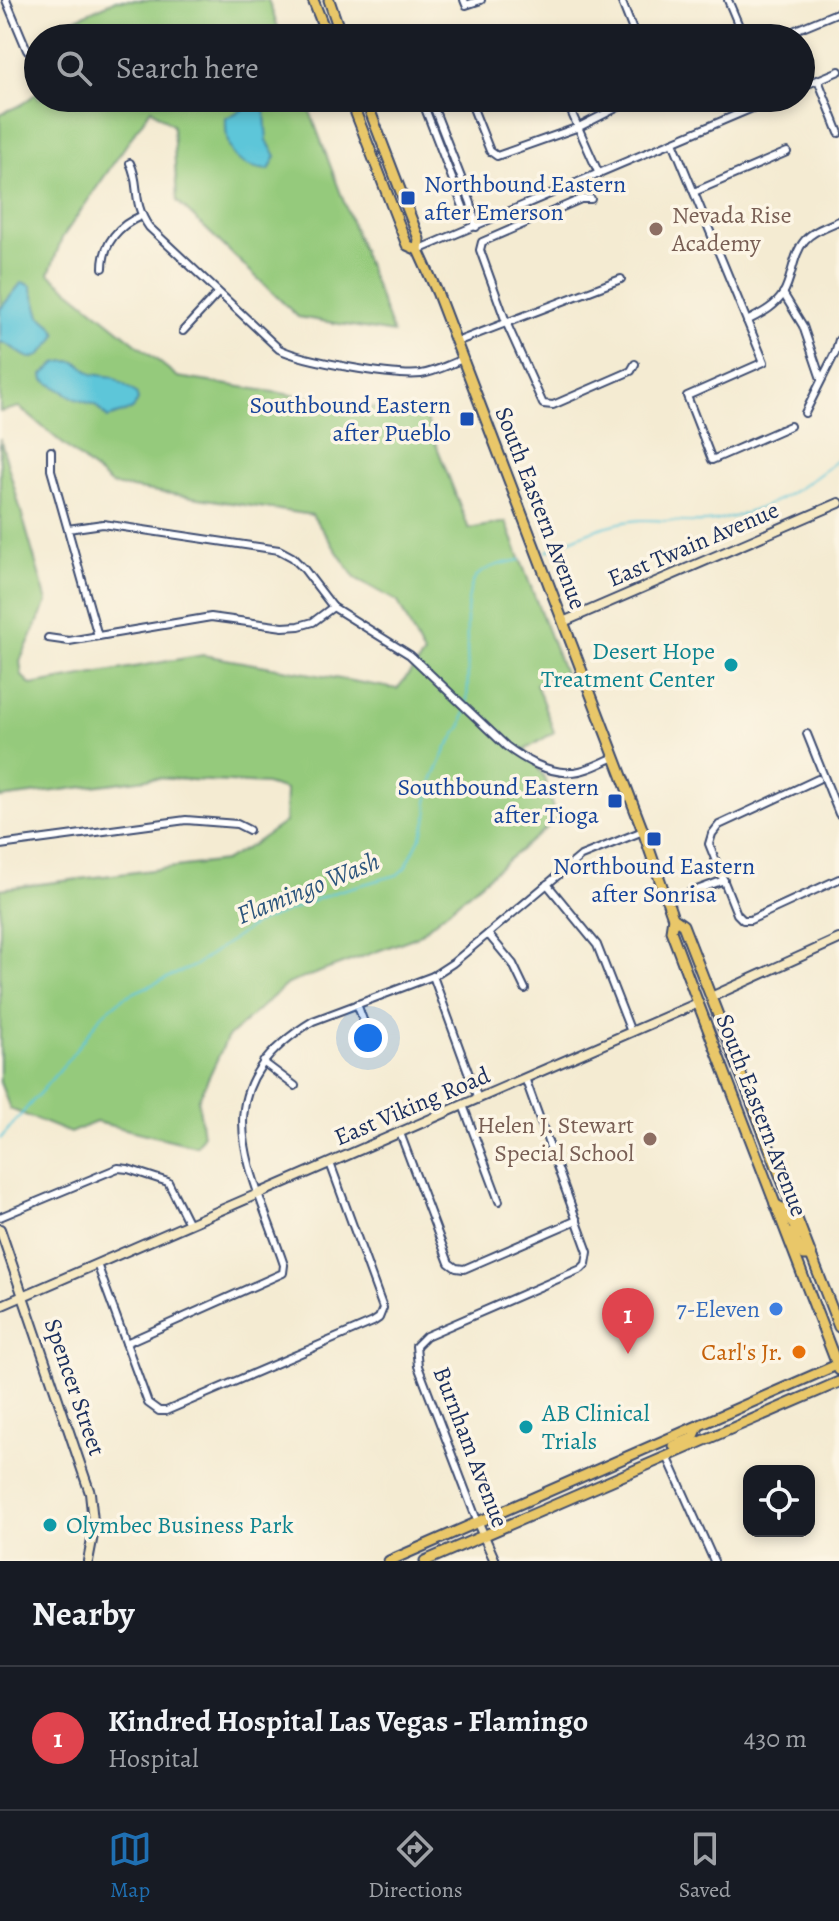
<!DOCTYPE html>
<html lang="en">
<head>
<meta charset="utf-8">
<style>
	:root { --surface:#171b24; --page:#20242c; --text:#f1f3f6; --muted:#9ea1a6; --line:#363941; --accent:#1f6fb2 }
	body { margin:0; font-family:Alegreya,serif; background:var(--page); color:var(--text) }
	.controls { position:absolute; right:24px; bottom:24px; display:grid; overflow:hidden; border-radius:16px; box-shadow:0 4px 12px #0003 }
	.controls button { width:72px; height:72px; display:grid; place-items:center; padding:0; border:0; border-bottom:2px solid var(--line); background:var(--surface); color:var(--text); font:40px sans-serif }
	.you { position:absolute; left:368px; top:1038px; width:28px; height:28px; margin:-20px; border:6px solid #fff; border-radius:50%; background:#1a73e8; box-shadow:0 0 0 12px #1a73e833 }
	.badge { display:grid; place-items:center; width:52px; height:52px; border-radius:50%; background:var(--accent); color:#fff; font-size:26px; font-weight:700 }
	.pin { position:absolute; translate:-50% -66px; filter:drop-shadow(0 2px 4px #0008) }
	.pin::after { content:''; position:absolute; top:42px; width:28px; height:24px; background:inherit; clip-path:polygon(0 0,100% 0,50% 100%) }
	.list { margin:0; padding:0; list-style:none }
	h2 { display:flex; justify-content:space-between; align-items:center; height:104px; margin:0; padding:0 32px; font-size:34px }
	h2 small { font-size:26px; font-weight:400; color:var(--muted) }
	.list li { display:grid; grid-template-columns:52px 1fr auto; gap:24px; align-items:center; box-sizing:border-box; height:144px; padding:0 32px; border-top:2px solid var(--line) }
	.list b { display:block; font-size:30px; white-space:nowrap }
	.list p { margin:0; font-size:26px; white-space:nowrap; color:var(--muted) }
	.list em { font-size:26px; font-style:normal; color:var(--muted) }
	.icon { flex:none; width:44px; height:44px; fill:none; stroke:currentColor; stroke-width:2; stroke-linecap:round; stroke-linejoin:round }
	.map { position:relative; flex:none; width:839px; height:1561px; overflow:hidden }
	.search { position:absolute; background:var(--surface); box-shadow:0 4px 12px #0003; left:24px; right:24px; top:24px; height:88px; display:flex; align-items:center; gap:20px; box-sizing:border-box; padding:0 28px; border-radius:44px; color:var(--muted); font-size:30px }
	.sheet { height:248px; background:var(--surface) }
	nav { display:flex; justify-content:space-around; align-items:center; box-sizing:border-box; height:112px; border-top:2px solid var(--line); background:var(--surface); font-size:22px; color:var(--muted) }
	nav a { display:grid; justify-items:center; gap:4px }
	nav .on { color:var(--accent) }
	.map>svg:first-child { display:block }
</style>
</head>
<body>
<div class="map">
<svg width="839" height="1561" viewBox="0 0 839 1561">
	<rect width="100%" height="100%" fill="#fcf5e5"/>
	<filter id="ink" filterUnits="userSpaceOnUse"><feTurbulence type="fractalNoise" baseFrequency=".0125" numOctaves="2"/><feDisplacementMap in="SourceGraphic" scale="16" xChannelSelector="R" yChannelSelector="G"/><feConvolveMatrix kernelMatrix="1 2 1 2 8 2 1 2 1" color-interpolation-filters="sRGB"/></filter>
	<filter id="wash" filterUnits="userSpaceOnUse"><feTurbulence type="fractalNoise" baseFrequency=".006" numOctaves="4" result="noise"/><feDisplacementMap in="SourceGraphic" scale="32" xChannelSelector="R" yChannelSelector="G"/><feGaussianBlur stdDeviation="1.8" result="paint"/><feColorMatrix in="noise" values="0 0 0 0 0 0 0 0 0 0 0 0 0 0 0 0 0 1.4 0 .05"/><feComposite in="paint" operator="in"/></filter>
	<g filter="url(#wash)">
		<rect width="100%" height="100%" fill="#f4ebd2"/>
		<g fill="#95ca7c" stroke="#587c6d" stroke-width="2">
			<polygon points="116,0 268,0 282,38 68,38 62,25"/>
			<polygon points="38,92 38,98 305,98 393,333 298,317 177,201 173,126 151,109 62,238 49,274 178,377 425,416 469,529 506,522 564,673 536,684 554,732 525,750 544,777 556,820 416,937 287,984 227,1038 198,1100 203,1136 196,1146 96,1122 70,1133 10,1109 0,1082 0,889 224,861 252,845 285,822 286,790 266,784 154,778 0,798 0,438 47,602 20,661 22,676 31,685 203,655 397,689 424,655 398,602 355,578 312,515 112,485 19,407 0,412 0,114 21,105"/>
		</g>
		<g fill="#5dc6d9" stroke="#3c7a9c" stroke-width="2">
			<path d="M 253,98 L 264,99 L 267,141 L 276,156 L 269,170 C 234,167 225,151 226,118 L 244,109 Z"/>
			<path d="M 22,282 L 31,286 L 40,316 L 53,327 L 57,334 C 54,341 51,344 45,350 C 27,370 21,347 0,342 L 0,309 Z"/>
			<polygon points="66,361 77,362 92,374 113,377 136,393 138,400 133,409 108,418 95,405 76,399 44,380 43,375 56,363"/>
		</g>
		<g fill="none" stroke-linecap="round" stroke-linejoin="round">
			<g stroke="#5dc6d9" stroke-width="2">
				<path d="M 547,551 C 575,537 608,522 640,520 C 664,519 689,525 714,521 C 761,514 803,489 839,459"/>
				<path d="M 466,706 C 473,676 457,595 478,575 C 489,565 506,563 520,560"/>
				<polyline points="0,1139 69,1059 101,1016 124,997 194,966 255,924 338,891 397,875 405,868 423,832 428,814 427,802 433,779 447,748 462,725 465,712"/>
			</g>
		</g>
	</g>
	<g filter="url(#ink)">
		<g fill="none" stroke-linecap="round" stroke-linejoin="round">
			<g stroke="#3c4b6f" stroke-width="10">
				<g id="street">
					<polyline points="6,0 27,50"/>
					<polyline points="464,0 466,5 481,0"/>
					<polyline points="621,0 636,38"/>
					<polyline points="728,0 744,38"/>
					<polyline points="538,32 540,38"/>
					<polyline points="776,38 839,12"/>
					<polyline points="818,80 839,133"/>
					<polyline points="801,87 839,71"/>
					<polyline points="421,98 467,217 473,219"/>
					<polyline points="430,98 471,203 476,227"/>
					<polyline points="469,98 490,151 497,156 579,127 636,98"/>
					<polyline points="565,98 599,174"/>
					<polyline points="673,142 764,362 687,396 712,460 790,426"/>
					<path d="M 130,163 C 141,185 131,201 149,227 L 279,349 C 303,361 394,377 421,374 C 435,372 450,364 463,359"/>
					<polyline points="694,192 787,152"/>
					<polyline points="591,199 581,199 482,242 480,250 506,322 543,404 553,405 631,371 635,364"/>
					<polyline points="418,250 776,98"/>
					<path d="M 103,268 C 103,243 119,225 141,216"/>
					<polyline points="783,293 803,326 821,379"/>
					<path d="M 747,321 C 760,314 775,307 783,294 C 793,277 792,255 805,240 C 814,230 828,226 839,221"/>
					<polyline points="183,331 218,293"/>
					<polyline points="456,342 621,279"/>
					<polyline points="805,413 835,353 839,340"/>
					<polyline points="51,451 51,470 98,636"/>
					<path d="M 68,529 L 103,524 L 279,550 L 292,557 L 304,569 L 333,607 L 410,655 L 506,746 C 523,759 549,774 571,772 C 586,772 602,762 615,757"/>
					<polyline points="48,638 69,641 211,617 283,627 299,626 313,622 333,607"/>
					<polyline points="807,734 839,814"/>
					<polyline points="818,779 719,825 712,834 709,844 737,914 743,920 750,920 839,879"/>
					<polyline points="0,845 186,820 237,824 249,830"/>
					<polyline points="547,884 597,945 631,1032"/>
					<polyline points="667,901 724,880"/>
					<polyline points="488,934 513,964 525,989"/>
					<polyline points="433,976 478,1099"/>
					<polyline points="357,1004 374,1049"/>
					<polyline points="263,1062 295,1086"/>
					<polyline points="463,1105 499,1201"/>
					<polyline points="400,1133 449,1263 456,1268 464,1269 577,1220"/>
					<polyline points="0,1217 118,1168 128,1169 168,1182 189,1224"/>
					<polyline points="97,1264 148,1403 159,1411 166,1411 373,1322 379,1318 383,1308 330,1163"/>
					<path d="M 126,1343 L 283,1273 L 284,1265 C 251,1166 199,1090 313,1021 L 433,976 L 453,963 L 581,856 L 643,831"/>
					<polyline points="667,1456 714,1561"/>
					<polyline points="478,1523 418,1366 416,1346 426,1336 581,1269 586,1264 588,1252 525,1078"/>
				</g>
			</g>
			<g stroke="#3c4b6f" stroke-width="12">
				<g id="secondary">
					<polyline points="563,622 839,503"/>
					<polyline points="711,997 839,939"/>
					<polyline points="0,1229 90,1493 94,1530 88,1561"/>
					<polyline points="0,1306 698,1003"/>
					<polyline points="478,1523 495,1561"/>
				</g>
			</g>
			<g stroke="#3c4b6f" stroke-width="13">
				<g id="primary">
					<polyline points="313,0 328,38"/>
					<polyline points="329,0 342,38"/>
					<polyline points="350,98 407,245 418,250"/>
					<polyline points="365,98 419,239 418,250 437,292 643,831 673,918 671,931 698,1003 839,1370"/>
					<polyline points="673,918 683,925 839,1327"/>
					<polyline points="775,1204 783,1209 800,1235"/>
					<polyline points="791,1233 804,1255 811,1255"/>
					<polyline points="674,1446 693,1438 698,1427"/>
					<polyline points="389,1561 839,1364"/>
					<polyline points="425,1561 839,1382"/>
				</g>
			</g>
			<use href="#street" stroke="#fff" stroke-width="6"/>
			<use href="#secondary" stroke="#f6e9c3" stroke-width="8"/>
			<use href="#primary" stroke="#e9c769" stroke-width="9"/>
		</g>
	</g>
	<g fill="#1a4fb4" stroke="#fcf5e5" stroke-width="3">
		<rect x="400" y="190" width="16" height="16" rx="4"/>
		<rect x="459" y="411" width="16" height="16" rx="4"/>
		<rect x="607" y="793" width="16" height="16" rx="4"/>
		<rect x="646" y="831" width="16" height="16" rx="4"/>
	</g>
	<g fill="#8d6e63" stroke="#fcf5e5" stroke-width="3">
		<circle cx="656" cy="229" r="8"/>
		<circle cx="650" cy="1139" r="8"/>
	</g>
	<g fill="#0f9aa8" stroke="#fcf5e5" stroke-width="3">
		<circle cx="731" cy="665" r="8"/>
		<circle cx="526" cy="1427" r="8"/>
		<circle cx="50" cy="1525" r="8"/>
	</g>
	<circle fill="#3f7fe0" stroke="#fcf5e5" stroke-width="3" cx="776" cy="1309" r="8"/>
	<circle fill="#e8710a" stroke="#fcf5e5" stroke-width="3" cx="799" cy="1352" r="8"/>
	<g text-anchor="middle" dominant-baseline="central" stroke-width="7" stroke-linejoin="round" paint-order="stroke">
		<g font-size="24" fill="#164399" stroke="#fcf5e5" text-anchor="end">
			<text x="424" y="184" text-anchor="start">Northbound Eastern<tspan x="424" dy="28">after Emerson</tspan></text>
			<text x="451" y="405">Southbound Eastern<tspan x="451" dy="28">after Pueblo</tspan></text>
			<text x="599" y="787">Southbound Eastern<tspan x="599" dy="28">after Tioga</tspan></text>
			<text x="654" y="866" text-anchor="middle">Northbound Eastern<tspan x="654" dy="28">after Sonrisa</tspan></text>
		</g>
		<g font-size="24" fill="#785e54" stroke="#fcf5e5" text-anchor="start">
			<text x="672" y="215">Nevada Rise<tspan x="672" dy="28">Academy</tspan></text>
			<text x="634" y="1125" text-anchor="end">Helen J. Stewart<tspan x="634" dy="28">Special School</tspan></text>
		</g>
		<g font-size="24" fill="#1b2f5e" stroke="#fcf5e5">
			<text transform="translate(541 508) rotate(69)">South Eastern Avenue</text>
			<text transform="translate(693 544) rotate(-23)">East Twain Avenue</text>
			<text transform="translate(412 1106) rotate(-23)">East Viking Road</text>
			<text transform="translate(762 1115) rotate(69)">South Eastern Avenue</text>
			<text transform="translate(75 1387) rotate(71)">Spencer Street</text>
			<text transform="translate(471 1447) rotate(69)">Burnham Avenue</text>
		</g>
		<g font-size="24" fill="#0d838f" stroke="#fcf5e5" text-anchor="start">
			<text x="715" y="651" text-anchor="end">Desert Hope<tspan x="715" dy="28">Treatment Center</tspan></text>
			<text x="542" y="1413">AB Clinical<tspan x="542" dy="28">Trials</tspan></text>
			<text x="66" y="1525">Olymbec Business Park</text>
		</g>
		<g font-size="24" fill="#366cbe" stroke="#fcf5e5" text-anchor="end">
			<text x="760" y="1309">7-Eleven</text>
		</g>
		<g font-size="24" fill="#c56008" stroke="#fcf5e5" text-anchor="end">
			<text x="783" y="1352">Carl's Jr.</text>
		</g>
		<g font-size="26" font-style="italic" fill="#2c557d" stroke="#fcf5e5">
			<text transform="translate(308 888) rotate(-22)">Flamingo Wash</text>
		</g>
	</g>
</svg>
<div class="controls">
<button><svg class="icon" aria-label="locate" viewBox="0 0 24 24"><circle cx="12" cy="12" r="6"/><path d="M12 2v4M12 18v4M2 12h4M18 12h4"/></svg></button>
</div>
<div class="you"></div>
<div class="pin badge" style="left:628px;top:1354px;background:#e0444e">1</div>
<div class="search"><svg class="icon" aria-label="search" viewBox="0 0 24 24"><circle cx="10" cy="10" r="6"/><path d="M15 15l6 6"/></svg>Search here</div>
</div>
<section class="sheet">
<h2>Nearby<small></small></h2>
<ul class="list">
<li><span class="badge" style="background:#e0444e">1</span><div><b>Kindred Hospital Las Vegas - Flamingo</b><p>Hospital</p></div><em>430 m</em></li>
</ul>
</section>
<nav>
<a class="on"><svg class="icon" aria-label="map" viewBox="0 0 24 24"><path d="M3 6l6-2 6 2 6-2v14l-6 2-6-2-6 2zM9 4v14M15 6v14"/></svg>Map</a>
<a><svg class="icon" aria-label="directions" viewBox="0 0 24 24"><path d="M12 3l9 9-9 9-9-9zM9 14v-3h6M13 9l2 2-2 2"/></svg>Directions</a>
<a><svg class="icon" aria-label="saved" viewBox="0 0 24 24"><path d="M7 4h10v16l-5-4-5 4z"/></svg>Saved</a>
</nav>
</body>
</html>
